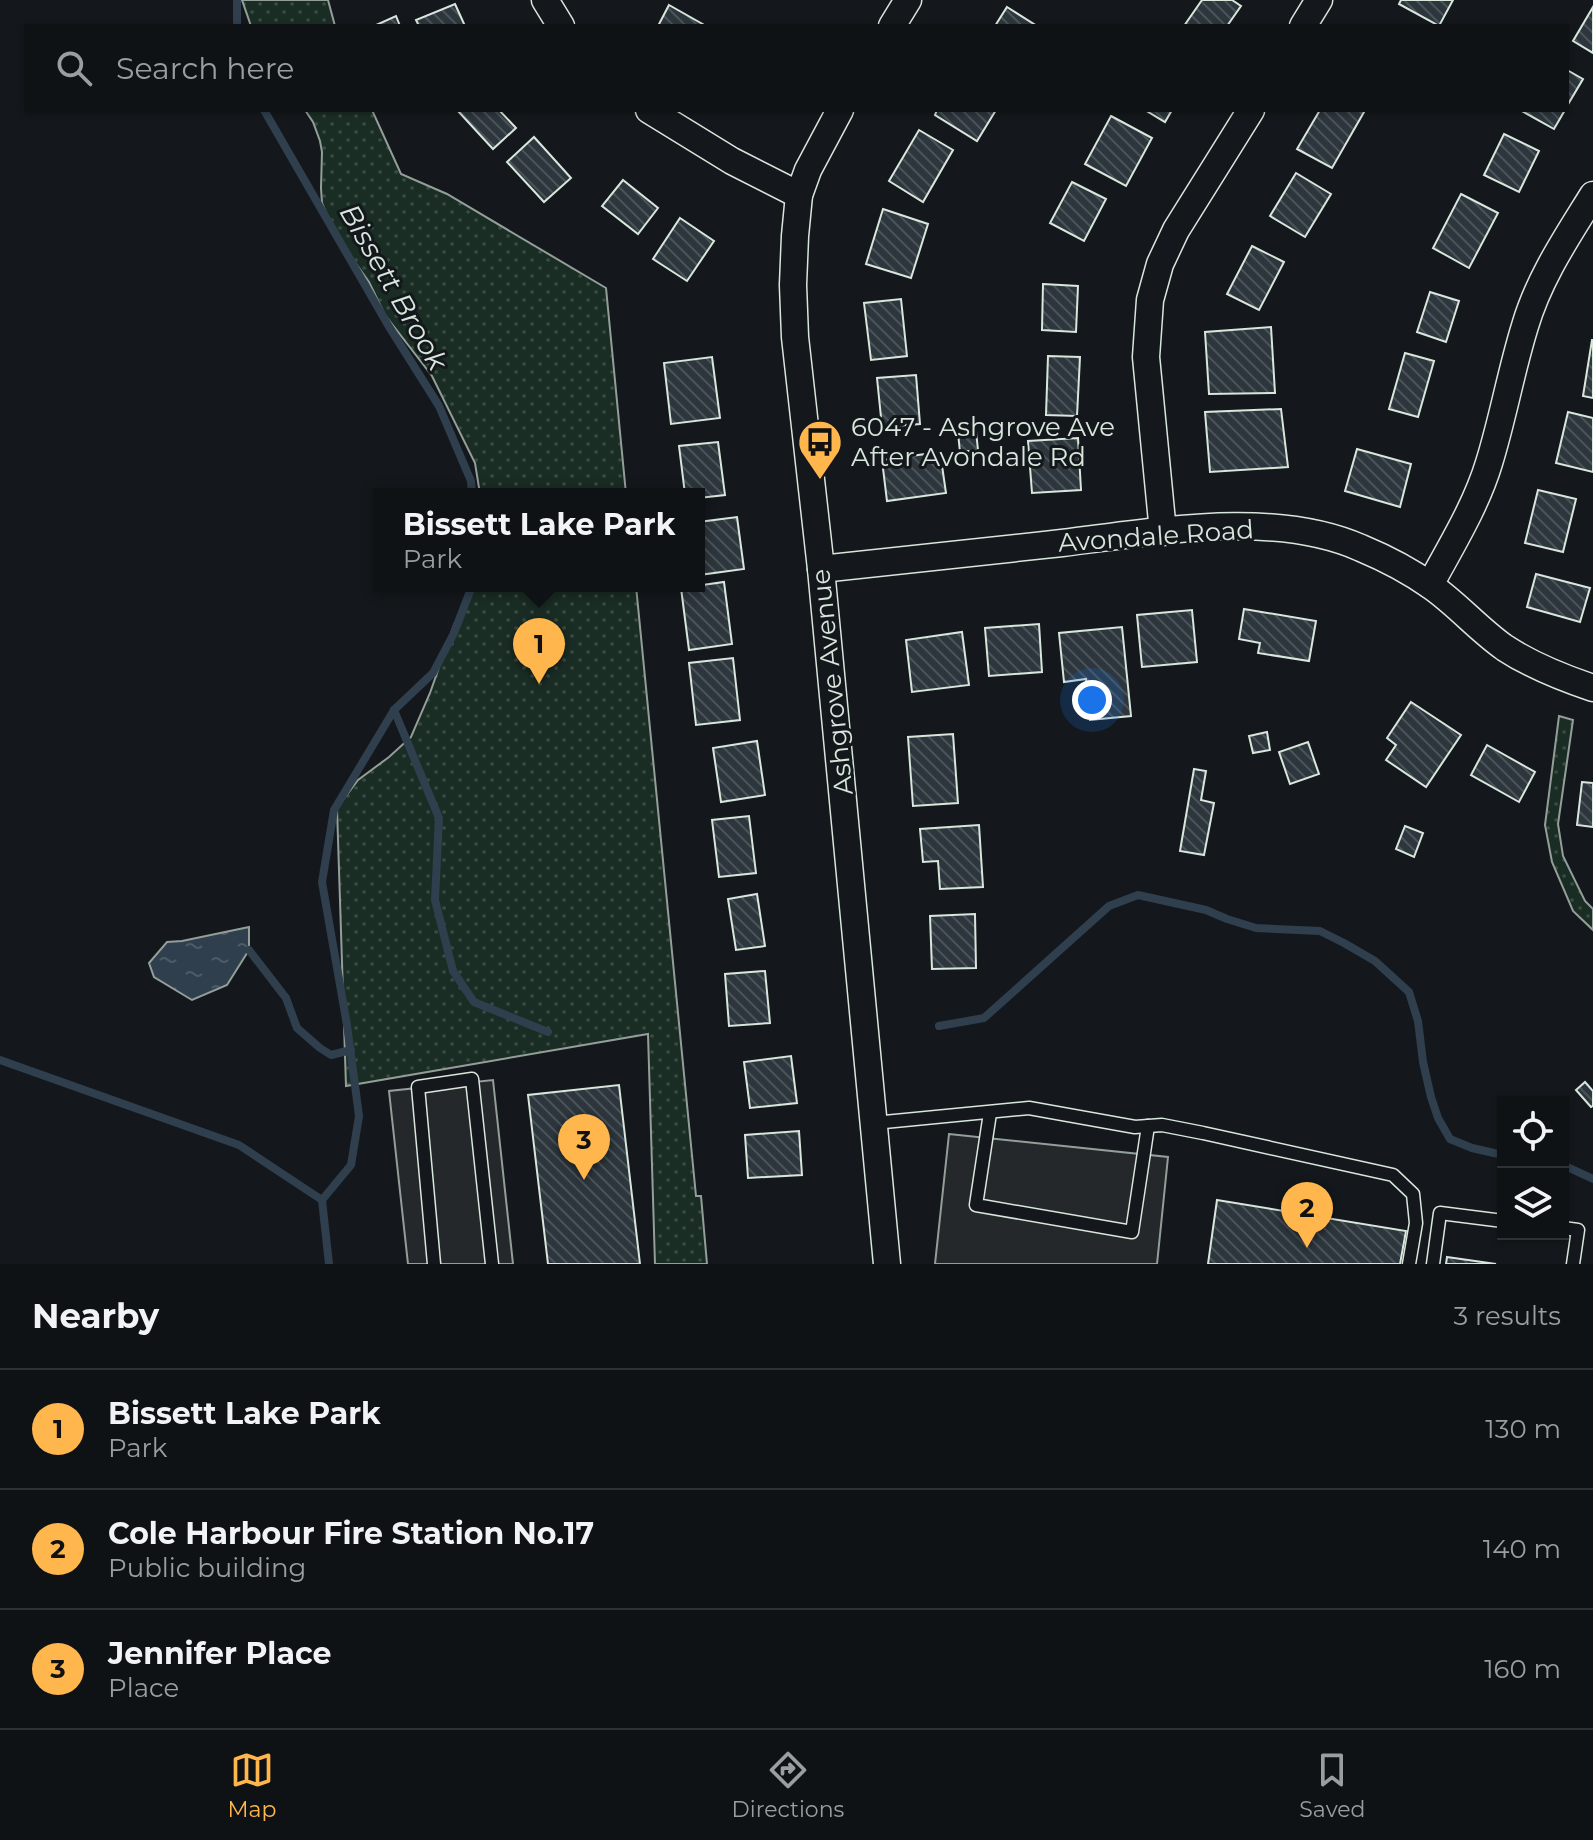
<!DOCTYPE html>
<html lang="en">
<head>
<meta charset="utf-8">
<style>
	:root { --surface:#0f1215; --page:#181b1e; --text:#f1f3f6; --muted:#9b9ea0; --line:#2f3234; --accent:#ffb74d }
	body { margin:0; font-family:Montserrat,sans-serif; background:var(--page); color:var(--text) }
	.controls { position:absolute; right:24px; bottom:24px; display:grid; overflow:hidden; border-radius:0px; box-shadow:0 2px 6px #0004 }
	.controls button { width:72px; height:72px; display:grid; place-items:center; padding:0; border:0; border-bottom:2px solid var(--line); background:var(--surface); color:var(--text); font:40px sans-serif }
	.you { position:absolute; left:1092px; top:700px; width:28px; height:28px; margin:-20px; border:6px solid #fff; border-radius:50%; background:#1a73e8; box-shadow:0 0 0 12px #1a73e833 }
	.badge { display:grid; place-items:center; width:52px; height:52px; border-radius:50%; background:var(--accent); color:#111; font-size:26px; font-weight:700 }
	.pin { position:absolute; translate:-50% -66px; filter:drop-shadow(0 2px 4px #0008) }
	.pin::after { content:''; position:absolute; top:42px; width:28px; height:24px; background:inherit; clip-path:polygon(0 0,100% 0,50% 100%) }
	.popup { position:absolute; left:373px; top:488px; width:332px; height:104px; box-sizing:border-box; display:grid; place-content:center; border-radius:0px; background:var(--surface); filter:drop-shadow(0 2px 6px #0005); font-size:26px; white-space:nowrap; color:var(--muted) }
	.popup b { font-size:30px; color:var(--text) }
	.popup::after { content:''; position:absolute; left:50%; top:100%; margin-left:-16px; border:16px solid transparent; border-top-color:var(--surface) }
	.list { margin:0; padding:0; list-style:none }
	h2 { display:flex; justify-content:space-between; align-items:center; height:104px; margin:0; padding:0 32px; font-size:34px }
	h2 small { font-size:26px; font-weight:400; color:var(--muted) }
	.list li { display:grid; grid-template-columns:52px 1fr auto; gap:24px; align-items:center; box-sizing:border-box; height:120px; padding:0 32px; border-top:2px solid var(--line) }
	.list b { display:block; font-size:30px; white-space:nowrap }
	.list p { margin:0; font-size:26px; white-space:nowrap; color:var(--muted) }
	.list em { font-size:26px; font-style:normal; color:var(--muted) }
	.icon { flex:none; width:44px; height:44px; fill:none; stroke:currentColor; stroke-width:2; stroke-linecap:round; stroke-linejoin:round }
	.map { position:relative; flex:none; width:1593px; height:1264px; overflow:hidden }
	.search { position:absolute; background:var(--surface); box-shadow:0 2px 6px #0004; left:24px; right:24px; top:24px; height:88px; display:flex; align-items:center; gap:20px; box-sizing:border-box; padding:0 28px; border-radius:0px; color:var(--muted); font-size:30px }
	.sheet { height:464px; background:var(--surface) }
	nav { display:flex; justify-content:space-around; align-items:center; box-sizing:border-box; height:112px; border-top:2px solid var(--line); background:var(--surface); font-size:22px; color:var(--muted) }
	nav a { display:grid; justify-items:center; gap:4px }
	nav .on { color:var(--accent) }
	.map>svg:first-child { display:block }
</style>
</head>
<body>
<div class="map">
<svg width="1593" height="1264" viewBox="0 0 1593 1264">
	<defs>
		<pattern id="park-dots" width="8" height="8" patternUnits="userSpaceOnUse" patternTransform="scale(2)"><rect width="8" height="8" fill="#1a2d24"/><path d="M2 2h.1M6 6h.1" fill="none" stroke="#3b4b43" stroke-width="1.8" stroke-linecap="round"/></pattern>
		<pattern id="water-ripples" width="26" height="14" patternUnits="userSpaceOnUse" patternTransform="scale(2)"><rect width="26" height="14" fill="#2f3f4d"/><path d="M2 4q2-2 4 0t4 0M15 11q2-2 4 0t4 0" fill="none" stroke="#4c5b66"/></pattern>
		<pattern id="building-back-hatch" width="6" height="6" patternUnits="userSpaceOnUse" patternTransform="scale(2)"><rect width="6" height="6" fill="#2c363c"/><path d="M-1 5l2 2M0 0l6 6M5-1l2 2" fill="none" stroke="#4a5358"/></pattern>
	</defs>
	<rect width="100%" height="100%" fill="#14181c"/>
	<g fill="url(#park-dots)" stroke="#939e99" stroke-width="2">
		<polygon points="242,0 328,0 335,26 251,26"/>
		<polygon points="305,110 372,110 401,174 447,194 606,288 626,494 480,494 475,463 432,376 385,315 369,282 344,247 329,220 322,203 321,188 322,152 320,141 313,122"/>
		<polygon points="470,586 636,586 696,1196 701,1196 707,1264 655,1264 648,1034 346,1086 337,808 358,780 389,757 411,737 430,693 454,625 469,595"/>
		<polygon points="1559,716 1573,720 1558,824 1563,856 1585,901 1593,909 1593,930 1573,911 1552,862 1545,825"/>
	</g>
	<g fill="#24282b" stroke="#939e99" stroke-width="2">
		<polygon points="493,1080 513,1264 408,1264 389,1091"/>
		<polygon points="949,1134 1168,1157 1157,1264 935,1264"/>
	</g>
	<polygon fill="url(#water-ripples)" stroke="#939e99" stroke-width="2" points="249,927 249,950 227,985 192,1000 154,977 149,963 167,942 182,941"/>
	<g fill="none" stroke-linecap="round" stroke-linejoin="round">
		<g stroke="#2f3f4d" stroke-width="8">
			<polyline points="237,0 237,26"/>
			<polyline points="264,110 388,325 439,406 471,481 472,494"/>
			<polyline points="394,710 439,818 435,900 453,971 474,1002 548,1032"/>
			<polyline points="249,950 286,998 297,1028 320,1048 331,1055 351,1050"/>
			<polyline points="939,1026 984,1018 1109,906 1138,895 1206,910 1227,919 1256,928 1320,931 1344,943 1375,961 1409,992 1418,1021 1423,1062 1431,1097 1438,1118 1450,1139 1472,1148 1503,1155"/>
			<polyline points="0,1060 239,1145 322,1200 351,1165 359,1116 347,1025 322,882 334,810 394,710 433,673 454,633 472,586"/>
			<polyline points="1563,1165 1593,1179"/>
			<polyline points="322,1200 329,1264"/>
		</g>
	</g>
	<g fill="url(#building-back-hatch)" stroke="#d8e6dc" stroke-width="2">
		<polygon points="1202,0 1232,0 1241,6 1227,26 1184,26"/>
		<polygon points="1401,0 1453,0 1439,26 1399,4"/>
		<polygon points="455,4 465,26 419,26 416,20"/>
		<polygon points="669,5 706,26 658,26"/>
		<polygon points="1007,7 1037,26 995,26"/>
		<polygon points="1593,7 1593,53 1573,41"/>
		<polygon points="396,16 400,26 374,26"/>
		<polygon points="1567,70 1583,79 1567,106"/>
		<polygon points="457,110 499,110 516,128 493,149"/>
		<polygon points="937,110 996,110 977,141 935,115"/>
		<polygon points="1145,110 1172,110 1165,122"/>
		<polygon points="1320,110 1361,110 1364,112 1332,168 1297,149"/>
		<polygon points="1520,110 1565,110 1554,129"/>
		<polygon points="1111,116 1152,138 1126,186 1085,164"/>
		<polygon points="919,130 953,150 923,202 889,181"/>
		<polygon points="1504,134 1539,151 1519,192 1484,175"/>
		<polygon points="534,137 571,178 544,202 507,162"/>
		<polygon points="1296,173 1331,194 1305,237 1270,216"/>
		<polygon points="623,180 658,208 638,234 602,206"/>
		<polygon points="1072,182 1106,199 1084,241 1050,223"/>
		<polygon points="1461,194 1498,213 1469,268 1433,248"/>
		<polygon points="883,209 928,224 911,278 866,264"/>
		<polygon points="680,218 714,241 687,281 653,259"/>
		<polygon points="1252,246 1284,262 1259,310 1227,294"/>
		<polygon points="1043,284 1078,286 1076,332 1042,330"/>
		<polygon points="1430,292 1459,301 1446,342 1417,332"/>
		<polygon points="901,299 907,356 871,360 864,303"/>
		<polygon points="1271,327 1275,393 1209,394 1205,332"/>
		<polygon points="1592,340 1593,340 1593,398 1583,396"/>
		<polygon points="1405,353 1434,361 1418,417 1389,409"/>
		<polygon points="1048,356 1080,357 1077,416 1046,415"/>
		<polygon points="712,357 720,418 671,424 664,363"/>
		<polygon points="916,375 920,424 882,427 877,378"/>
		<polygon points="1281,409 1288,467 1210,472 1205,412"/>
		<polygon points="1568,412 1593,418 1593,472 1556,463"/>
		<polygon points="976,431 978,450 960,452 958,433"/>
		<polygon points="1078,438 1081,490 1032,493 1028,441"/>
		<polygon points="718,442 725,495 699,498 699,494 685,494 679,446"/>
		<polygon points="1357,449 1411,464 1400,507 1345,491"/>
		<polygon points="940,452 946,493 887,501 882,460"/>
		<polygon points="1538,490 1576,499 1563,552 1525,543"/>
		<polygon points="737,517 744,569 699,575 699,522"/>
		<polygon points="1536,574 1590,588 1580,622 1527,607"/>
		<polygon points="724,582 732,644 689,650 681,588"/>
		<polygon points="1244,609 1316,621 1309,661 1258,653 1260,643 1239,639"/>
		<polygon points="1192,610 1197,662 1142,667 1137,615"/>
		<polygon points="1039,624 1042,672 989,676 985,628"/>
		<polygon points="1122,627 1131,716 1090,720 1086,679 1064,682 1059,633"/>
		<polygon points="962,632 969,685 912,692 906,640"/>
		<polygon points="733,658 740,720 696,725 689,663"/>
		<polygon points="1411,702 1461,735 1426,787 1386,760 1396,745 1387,738"/>
		<polygon points="1267,732 1270,750 1253,753 1249,736"/>
		<polygon points="953,734 958,803 913,806 908,737"/>
		<polygon points="757,741 765,795 721,802 713,748"/>
		<polygon points="1308,742 1319,774 1290,784 1279,752"/>
		<polygon points="1487,745 1535,772 1519,802 1471,775"/>
		<polygon points="1194,769 1206,771 1201,800 1214,803 1204,855 1180,851"/>
		<polygon points="1582,782 1593,783 1593,827 1577,825"/>
		<polygon points="749,816 756,873 719,877 712,820"/>
		<polygon points="979,825 983,887 940,889 938,861 923,862 920,829"/>
		<polygon points="1405,826 1423,833 1414,857 1396,849"/>
		<polygon points="757,894 765,946 736,950 728,899"/>
		<polygon points="975,914 976,968 932,969 930,916"/>
		<polygon points="765,971 770,1023 729,1026 725,974"/>
		<polygon points="791,1056 797,1103 750,1108 744,1062"/>
		<polygon points="1585,1082 1593,1091 1593,1106 1591,1107 1576,1090"/>
		<polygon points="619,1085 640,1264 548,1264 528,1095"/>
		<polygon points="799,1131 802,1175 748,1178 745,1135"/>
		<polygon points="1217,1200 1406,1231 1400,1264 1208,1264"/>
		<polygon points="1447,1257 1496,1264 1446,1264"/>
	</g>
	<g fill="none" stroke-linecap="round" stroke-linejoin="round">
		<g stroke="#d8e6dc" stroke-width="15">
			<g id="service">
				<polyline points="990,1113 976,1205 1132,1232 1148,1126"/>
				<polyline points="874,1123 1029,1108 1135,1127 1162,1125 1203,1133 1393,1175 1413,1194 1416,1223 1409,1264"/>
				<polyline points="1563,1228 1578,1230 1573,1264"/>
				<polyline points="434,1264 418,1087 472,1079 492,1264"/>
				<polyline points="1433,1264 1440,1213 1503,1221"/>
			</g>
		</g>
		<g stroke="#d8e6dc" stroke-width="29">
			<g id="minor">
				<polyline points="545,0 561,26"/>
				<polyline points="892,26 908,0"/>
				<polyline points="1303,26 1319,0"/>
				<polyline points="649,110 732,161 799,195"/>
				<polyline points="840,110 808,170 799,195 795,236 793,285 795,337 821,569 887,1264"/>
				<polyline points="1163,532 1146,357 1150,300 1160,264 1176,230 1251,110"/>
				<path d="M 821,569 C 902,560 982,552 1062,543 C 1155,532 1273,509 1361,548 C 1385,558 1410,571 1431,586 C 1457,604 1478,629 1505,648 C 1531,665 1563,678 1593,688"/>
				<path d="M 1430,585 C 1451,546 1476,506 1489,463 C 1503,418 1511,371 1525,326 C 1539,278 1567,237 1593,195"/>
			</g>
		</g>
		<use href="#service" stroke="#14181c" stroke-width="12"/>
		<use href="#minor" stroke="#14181c" stroke-width="26"/>
	</g>
	<defs>
		<g id="bus-pin" transform="scale(2.3)"><path d="M0 17L-7.5 6A9.5 9.5 0 1 1 7.5 6Z" fill="#ffb74d" stroke="#14181c"/><path d="M-5-6H5V4H4V6H2V4H-2V6H-4V4H-5ZM-3.5-4V0h7V-4ZM-3.5 1.2v1.5H-2V1.2ZM2 1.2v1.5H3.5V1.2Z" fill="#111"/></g>
	</defs>
	<g fill-rule="evenodd">
		<use href="#bus-pin" x="820" y="442"/>
	</g>
	<g text-anchor="middle" dominant-baseline="central" stroke-width="6" stroke-linejoin="round" paint-order="stroke">
		<g font-size="26" fill="#d8e6dc" stroke="#14181c" text-anchor="start">
			<text x="851" y="427">6047 - Ashgrove Ave<tspan x="851" dy="30">After Avondale Rd</tspan></text>
		</g>
		<g font-size="26" fill="#d8e6dc" stroke="#14181c">
			<text transform="translate(1156 536) rotate(-4)">Avondale Road</text>
			<text transform="translate(832 682) rotate(-96)">Ashgrove Avenue</text>
		</g>
		<g font-size="28" font-style="italic" fill="#d8e6dc" stroke="#14181c">
			<text transform="translate(394 287) rotate(60)">Bissett Brook</text>
		</g>
	</g>
</svg>
<div class="controls">
<button><svg class="icon" aria-label="locate" viewBox="0 0 24 24"><circle cx="12" cy="12" r="6"/><path d="M12 2v4M12 18v4M2 12h4M18 12h4"/></svg></button>
<button><svg class="icon" aria-label="layers" viewBox="0 0 24 24"><path d="M12 4l9 5-9 5-9-5zM3 14l9 5 9-5"/></svg></button>
</div>
<div class="you"></div>
<div class="pin badge" style="left:539px;top:684px">1</div>
<div class="popup"><b>Bissett Lake Park</b>Park</div>
<div class="pin badge" style="left:1307px;top:1248px">2</div>
<div class="pin badge" style="left:584px;top:1180px">3</div>
<div class="search"><svg class="icon" aria-label="search" viewBox="0 0 24 24"><circle cx="10" cy="10" r="6"/><path d="M15 15l6 6"/></svg>Search here</div>
</div>
<section class="sheet">
<h2>Nearby<small>3 results</small></h2>
<ul class="list">
<li><span class="badge">1</span><div><b>Bissett Lake Park</b><p>Park</p></div><em>130 m</em></li>
<li><span class="badge">2</span><div><b>Cole Harbour Fire Station No.17</b><p>Public building</p></div><em>140 m</em></li>
<li><span class="badge">3</span><div><b>Jennifer Place</b><p>Place</p></div><em>160 m</em></li>
</ul>
</section>
<nav>
<a class="on"><svg class="icon" aria-label="map" viewBox="0 0 24 24"><path d="M3 6l6-2 6 2 6-2v14l-6 2-6-2-6 2zM9 4v14M15 6v14"/></svg>Map</a>
<a><svg class="icon" aria-label="directions" viewBox="0 0 24 24"><path d="M12 3l9 9-9 9-9-9zM9 14v-3h6M13 9l2 2-2 2"/></svg>Directions</a>
<a><svg class="icon" aria-label="saved" viewBox="0 0 24 24"><path d="M7 4h10v16l-5-4-5 4z"/></svg>Saved</a>
</nav>
</body>
</html>
